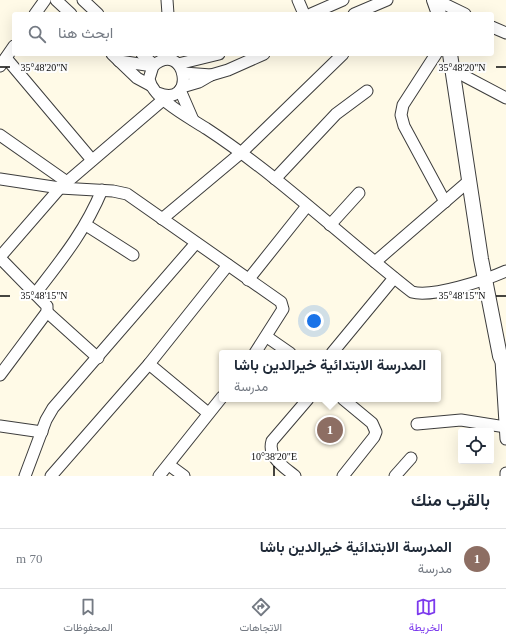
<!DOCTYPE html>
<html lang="ar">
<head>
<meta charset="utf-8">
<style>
	:root { --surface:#fff; --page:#f6f6f7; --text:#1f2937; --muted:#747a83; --line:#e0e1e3; --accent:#7c3aed }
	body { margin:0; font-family:"Times New Roman",Vazirmatn,serif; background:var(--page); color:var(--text); direction:rtl }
	.controls { position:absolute; right:12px; bottom:12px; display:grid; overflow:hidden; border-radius:4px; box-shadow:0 4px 16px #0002 }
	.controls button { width:36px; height:36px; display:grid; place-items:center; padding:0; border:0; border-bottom:1px solid var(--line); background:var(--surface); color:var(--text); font:20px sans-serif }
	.you { position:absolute; left:314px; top:321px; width:14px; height:14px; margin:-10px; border:3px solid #fff; border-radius:50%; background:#1a73e8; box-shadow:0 0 0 6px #1a73e833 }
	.badge { display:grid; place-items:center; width:26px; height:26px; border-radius:50%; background:var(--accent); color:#fff; font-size:13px; font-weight:700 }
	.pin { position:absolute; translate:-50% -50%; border:2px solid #fff; box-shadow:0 1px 4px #0006 }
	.popup { position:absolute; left:219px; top:350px; width:222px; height:52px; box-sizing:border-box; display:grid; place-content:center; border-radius:4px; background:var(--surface); filter:drop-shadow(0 1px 3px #0005); font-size:13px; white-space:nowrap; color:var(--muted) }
	.popup b { font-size:15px; color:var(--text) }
	.popup::after { content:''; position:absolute; left:50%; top:100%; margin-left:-8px; border:8px solid transparent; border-top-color:var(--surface) }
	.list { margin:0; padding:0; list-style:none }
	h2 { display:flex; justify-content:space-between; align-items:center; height:52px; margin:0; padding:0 16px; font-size:17px }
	h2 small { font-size:13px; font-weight:400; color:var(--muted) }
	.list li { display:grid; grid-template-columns:26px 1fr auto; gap:12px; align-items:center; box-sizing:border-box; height:60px; padding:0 16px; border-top:1px solid var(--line) }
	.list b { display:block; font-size:15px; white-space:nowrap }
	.list p { margin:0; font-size:13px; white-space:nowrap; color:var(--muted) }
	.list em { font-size:13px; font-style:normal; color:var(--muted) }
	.icon { flex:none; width:22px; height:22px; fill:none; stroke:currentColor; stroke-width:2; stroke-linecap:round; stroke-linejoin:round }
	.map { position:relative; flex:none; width:506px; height:476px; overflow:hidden; direction:ltr }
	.search { position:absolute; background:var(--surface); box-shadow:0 4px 16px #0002; left:12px; right:12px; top:12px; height:44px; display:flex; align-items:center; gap:10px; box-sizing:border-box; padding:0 14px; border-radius:4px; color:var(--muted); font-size:15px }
	.sheet { height:112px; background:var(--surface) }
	nav { display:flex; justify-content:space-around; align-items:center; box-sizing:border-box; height:56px; border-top:1px solid var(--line); background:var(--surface); font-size:11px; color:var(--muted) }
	nav a { display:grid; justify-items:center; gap:2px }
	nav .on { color:var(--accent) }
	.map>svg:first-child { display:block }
</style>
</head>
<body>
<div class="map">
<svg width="506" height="476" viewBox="0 0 506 476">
	<rect width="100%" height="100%" fill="#fffae7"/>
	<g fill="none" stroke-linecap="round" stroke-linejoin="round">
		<g stroke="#3d3d3d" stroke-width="13">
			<g id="minor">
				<polyline points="56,0 71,14"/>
				<polyline points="83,0 98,14"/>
				<polyline points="167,0 168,14"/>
				<polyline points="298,0 304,14"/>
				<polyline points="436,0 465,14"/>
				<polyline points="35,14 45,0"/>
				<polyline points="311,14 343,0"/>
				<polyline points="354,14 387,0"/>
				<polyline points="492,27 506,33"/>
				<polyline points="112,54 137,78 150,85"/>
				<polyline points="142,54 154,65"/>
				<polyline points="436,54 403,105 401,115 404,126 445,202"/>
				<polyline points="6,58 92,160"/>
				<polyline points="119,61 153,66"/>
				<polyline points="178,64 219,54"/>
				<polyline points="0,66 14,46"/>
				<polyline points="453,70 506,98"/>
				<polyline points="184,73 211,75"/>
				<polyline points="182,87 199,82 211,75 228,70 264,54"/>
				<polyline points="180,90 193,120"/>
				<path d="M 158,93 C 198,109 186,38 153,66 L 149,79 C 153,99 190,118 207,129 C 280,177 343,238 412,292 C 432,298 486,280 506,271"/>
				<polyline points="0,135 67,182"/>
				<polyline points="0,179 60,188 113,191 127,194 281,302 283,309 255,353"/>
				<polyline points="275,179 336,114 367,91"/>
				<polyline points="162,219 242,152 343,54"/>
				<polyline points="86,225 133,255"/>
				<polyline points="330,225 359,193"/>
				<polyline points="0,257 60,188 164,99"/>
				<polyline points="0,258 47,306 47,312 0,375"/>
				<polyline points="375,262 470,180"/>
				<polyline points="248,280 307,206"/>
				<path d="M 35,294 C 62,259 85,231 102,190"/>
				<polyline points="47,312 98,358"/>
				<polyline points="267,337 290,353"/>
				<polyline points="332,353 394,278"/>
				<polyline points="501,360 506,439"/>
				<polyline points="149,364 208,413"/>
				<polyline points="343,399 372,423 376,432 374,437 343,476"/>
				<polyline points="417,424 461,420 506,427"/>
				<polyline points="0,426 42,432"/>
				<polyline points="169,465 184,476"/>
				<polyline points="25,476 46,420 53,408 196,243"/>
				<polyline points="51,476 149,364 228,265"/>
				<polyline points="159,476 222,397"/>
				<path d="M 295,476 C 284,467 267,457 272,441 L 308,399"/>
				<polyline points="395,476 411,458"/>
				<polyline points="506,476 506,473"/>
			</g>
		</g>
		<g stroke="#3d3d3d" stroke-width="16">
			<g id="tertiary">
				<polyline points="434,0 439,14"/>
				<polyline points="450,54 481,259 500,356 506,368"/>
			</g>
		</g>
		<use href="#minor" stroke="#fff" stroke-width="11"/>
		<use href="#tertiary" stroke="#fff" stroke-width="14"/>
	</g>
	<path fill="none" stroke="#0a0a0a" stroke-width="1.5" d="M 0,67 L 10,67M 496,67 L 506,67M 0,296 L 10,296M 496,296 L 506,296M 274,466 L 274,476"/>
	<g font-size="10" text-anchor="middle" fill="#0a0a0a" stroke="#fff" stroke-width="4" stroke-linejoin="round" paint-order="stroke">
		<text x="44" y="71">35°48'20"N</text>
		<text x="462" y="71">35°48'20"N</text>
		<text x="44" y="299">35°48'15"N</text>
		<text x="462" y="299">35°48'15"N</text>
		<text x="274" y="460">10°38'20"E</text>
	</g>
</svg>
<div class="controls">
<button><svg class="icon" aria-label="locate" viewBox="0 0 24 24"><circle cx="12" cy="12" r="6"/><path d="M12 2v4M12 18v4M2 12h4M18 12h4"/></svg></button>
</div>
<div class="you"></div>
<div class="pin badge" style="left:330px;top:430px;background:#8d6e63">1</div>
<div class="popup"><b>المدرسة الابتدائية خيرالدين باشا</b>مدرسة</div>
<div class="search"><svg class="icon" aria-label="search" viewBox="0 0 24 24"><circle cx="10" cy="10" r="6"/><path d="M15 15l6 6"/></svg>ابحث هنا</div>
</div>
<section class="sheet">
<h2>بالقرب منك<small></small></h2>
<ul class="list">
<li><span class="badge" style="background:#8d6e63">1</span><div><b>المدرسة الابتدائية خيرالدين باشا</b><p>مدرسة</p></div><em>70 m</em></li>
</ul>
</section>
<nav>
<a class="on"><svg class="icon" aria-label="map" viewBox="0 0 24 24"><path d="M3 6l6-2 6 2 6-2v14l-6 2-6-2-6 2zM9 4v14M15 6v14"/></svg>الخريطة</a>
<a><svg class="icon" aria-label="directions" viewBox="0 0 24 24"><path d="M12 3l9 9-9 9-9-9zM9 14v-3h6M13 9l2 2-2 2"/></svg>الاتجاهات</a>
<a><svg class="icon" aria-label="saved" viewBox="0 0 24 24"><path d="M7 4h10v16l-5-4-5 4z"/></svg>المحفوظات</a>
</nav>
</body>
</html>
